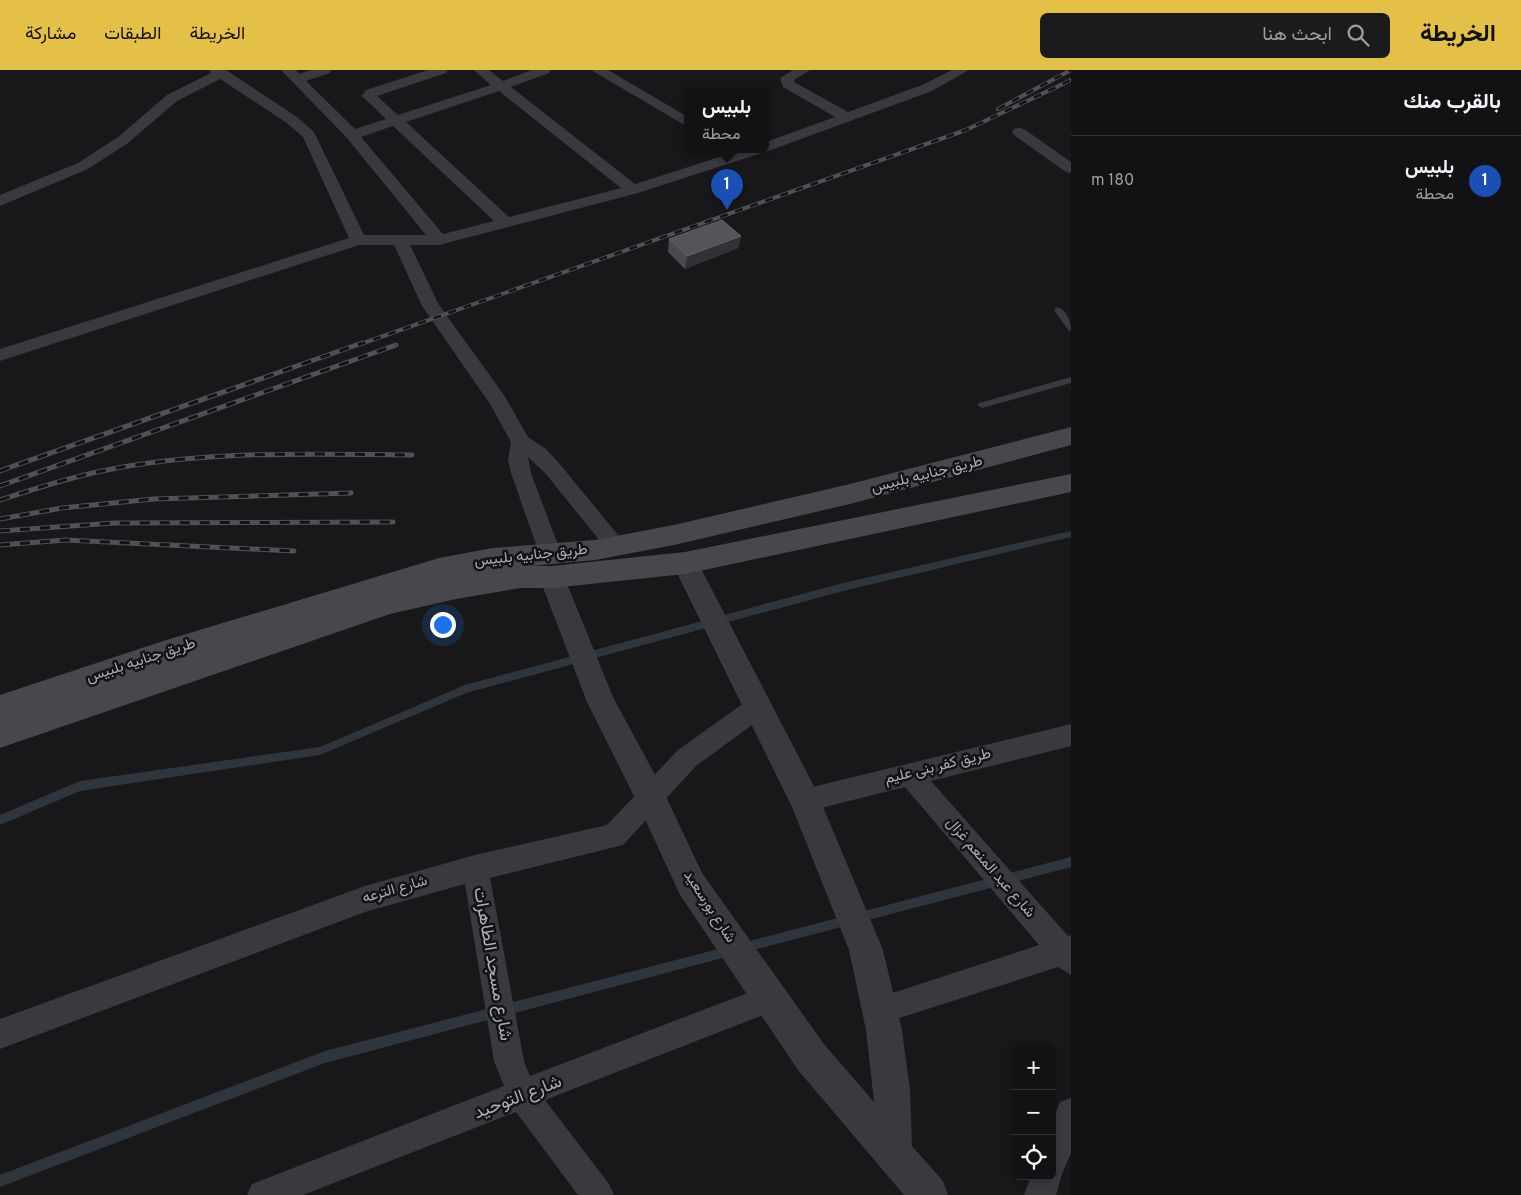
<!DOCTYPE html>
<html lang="ar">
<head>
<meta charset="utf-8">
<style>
	:root { --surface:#121214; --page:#1b1b1d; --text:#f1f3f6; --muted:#9c9ea0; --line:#313234; --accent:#e4c146 }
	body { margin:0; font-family:Overpass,Vazirmatn,sans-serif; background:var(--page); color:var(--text); direction:rtl }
	.controls { position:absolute; right:15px; bottom:15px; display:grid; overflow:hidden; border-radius:8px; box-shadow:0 2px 8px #0003 }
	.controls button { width:45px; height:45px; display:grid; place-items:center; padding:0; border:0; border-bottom:1px solid var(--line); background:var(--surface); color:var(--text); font:25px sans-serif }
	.you { position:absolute; left:442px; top:554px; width:18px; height:18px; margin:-12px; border:4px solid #fff; border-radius:50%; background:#1a73e8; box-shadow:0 0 0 8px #1a73e833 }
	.badge { display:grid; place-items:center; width:32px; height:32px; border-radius:50%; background:var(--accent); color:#fff; font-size:16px; font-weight:700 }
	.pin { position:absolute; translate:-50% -41px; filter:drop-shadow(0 1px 2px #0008) }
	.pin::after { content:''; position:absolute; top:26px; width:18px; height:15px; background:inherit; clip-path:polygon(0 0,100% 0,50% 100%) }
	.popup { position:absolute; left:684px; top:18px; width:85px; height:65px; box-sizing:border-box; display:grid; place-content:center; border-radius:8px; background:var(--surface); filter:drop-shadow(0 1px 4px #0005); font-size:16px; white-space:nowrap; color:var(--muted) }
	.popup b { font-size:19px; color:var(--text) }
	.popup::after { content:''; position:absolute; left:50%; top:100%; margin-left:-10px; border:10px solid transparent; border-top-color:var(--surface) }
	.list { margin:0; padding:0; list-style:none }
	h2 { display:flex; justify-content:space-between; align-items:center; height:65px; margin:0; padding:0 20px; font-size:21px }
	h2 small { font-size:16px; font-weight:400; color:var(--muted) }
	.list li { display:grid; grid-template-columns:32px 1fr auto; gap:15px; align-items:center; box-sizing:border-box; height:90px; padding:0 20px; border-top:1px solid var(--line) }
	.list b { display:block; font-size:19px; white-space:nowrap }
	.list p { margin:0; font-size:16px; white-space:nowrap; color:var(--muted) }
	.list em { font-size:16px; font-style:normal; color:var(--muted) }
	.icon { flex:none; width:28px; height:28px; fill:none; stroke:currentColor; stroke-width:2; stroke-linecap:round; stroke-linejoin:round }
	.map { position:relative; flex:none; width:1071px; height:1125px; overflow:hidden; direction:ltr }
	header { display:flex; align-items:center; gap:30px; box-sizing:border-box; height:70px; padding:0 25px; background:var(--accent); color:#111 }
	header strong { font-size:24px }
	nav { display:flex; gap:28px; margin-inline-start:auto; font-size:18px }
	.search { width:350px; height:45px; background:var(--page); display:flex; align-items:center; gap:12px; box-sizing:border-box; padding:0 18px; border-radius:8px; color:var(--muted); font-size:19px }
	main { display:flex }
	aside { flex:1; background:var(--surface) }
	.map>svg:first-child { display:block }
</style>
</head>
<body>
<header>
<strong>الخريطة</strong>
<div class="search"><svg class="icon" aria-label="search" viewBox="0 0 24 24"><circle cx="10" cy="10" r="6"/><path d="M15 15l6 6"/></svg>ابحث هنا</div>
<nav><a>الخريطة</a><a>الطبقات</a><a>مشاركة</a></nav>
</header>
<main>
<aside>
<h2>بالقرب منك<small></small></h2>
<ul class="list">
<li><span class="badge" style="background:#1a4fb4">1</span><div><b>بلبيس</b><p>محطة</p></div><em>180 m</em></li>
</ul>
</aside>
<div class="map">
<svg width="1071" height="1125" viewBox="0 0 1071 1125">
	<rect width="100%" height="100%" fill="#18181a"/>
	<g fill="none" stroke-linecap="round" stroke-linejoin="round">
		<g fill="#2f353d" fill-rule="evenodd">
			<polygon points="1071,461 1071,467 843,521 466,623 320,685 80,721 0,755 0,745 80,711 320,677 465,615 843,513"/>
			<polygon points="1071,787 1071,797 742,883 738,882 737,878 738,874 742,873"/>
			<polygon points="730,876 734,877 735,881 734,885 730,886 325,993 0,1117 0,1105 325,981"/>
		</g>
		<g fill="#39393f" fill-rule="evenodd">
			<path d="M 1058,237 C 1067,241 1071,251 1071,261 L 1068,260 L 1054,240 Z"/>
			<polygon points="1071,307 1071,313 982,338 977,335 979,333"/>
		</g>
		<g fill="#39393f" fill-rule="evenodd">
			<path d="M 209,0 L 226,0 L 297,47 L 314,62 L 364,165 L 426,165 L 347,68 L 281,0 L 296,0 L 299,4 L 311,0 L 332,0 L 330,3 L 306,11 L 355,59 L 386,49 L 362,26 L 366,20 L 428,0 L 448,0 L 446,3 L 377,26 L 398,45 L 491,15 L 474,0 L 489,0 L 503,11 L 532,0 L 551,0 L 549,3 L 511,17 L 635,114 L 745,79 L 766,79 L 766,72 L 835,47 L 783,17 L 780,8 L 793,0 L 810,0 L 794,10 L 794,12 L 848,42 L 922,15 L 952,0 L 969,0 L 932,21 L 771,80 L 638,123 L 439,175 L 410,175 L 439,235 L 504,325 L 528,367 L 546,379 L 559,393 L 627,476 L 623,482 L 616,484 L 609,482 L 545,403 L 528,387 L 531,403 L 561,483 L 557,489 L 550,492 L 543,489 L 539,483 L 511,403 L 508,390 L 511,372 L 490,334 L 422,236 L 394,175 L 359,175 L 0,291 L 0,279 L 349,168 L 303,67 L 287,53 L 220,9 L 177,31 L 128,73 L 88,99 L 0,136 L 0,125 L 78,93 L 118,67 L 167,25 L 211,3 ZM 499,21 L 621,118 L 509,147 L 406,52 ZM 393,56 L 494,151 L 443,164 L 361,67 Z"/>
			<polygon points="591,0 608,0 688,47 688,57"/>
			<polygon points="1019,58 1024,59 1071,92 1071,103 1066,102 1014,65 1012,62 1014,59"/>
			<polygon points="759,625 767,628 771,636 767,644 696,696 623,775 490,808 524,991 530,1006 771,914 781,918 785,928 781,938 545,1030 609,1114 614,1125 578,1125 516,1042 303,1125 247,1125 252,1114 504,1016 494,991 465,814 365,842 0,979 0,949 365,816 475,785 607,755 678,680 751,628"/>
			<polygon points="1071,654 1071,676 931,711 1068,866 1071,865 1071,905 1058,897 881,954 871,950 867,940 871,930 1039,875 905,717 805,742 796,739 792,730 796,721"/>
			<polygon points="1071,1028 1071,1083 1062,1104 1056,1125 1024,1125 1031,1106 1052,1106 1052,1052 1060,1032"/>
		</g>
		<polygon fill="#39393f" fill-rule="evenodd" points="685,482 694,485 816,720 883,880 902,960 910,1020 912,1076 943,1111 948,1125 904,1125 798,1000 680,825 639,736 587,632 539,507 543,499 552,496 561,499 613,627 661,716 702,803 824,974 874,1032 866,960 849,880 792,737 672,493 676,485"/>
		<polygon fill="#47484e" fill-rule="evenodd" points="1071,357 1071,375 850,434 674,475 595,490 531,496 552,496 685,482 1071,404 1071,422 685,504 552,518 520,518 456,529 390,544 0,678 0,625 163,571 439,488 493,478 595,470 674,455 850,414"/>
		<g stroke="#505157" stroke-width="4">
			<g id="rail-far1">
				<polyline points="998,39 1071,0"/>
				<polyline points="358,275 966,60 1071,10"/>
			</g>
		</g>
		<g stroke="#505157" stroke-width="5">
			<g id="rail">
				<polyline points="0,401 362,273"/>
				<polyline points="0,416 396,275"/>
				<path d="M 0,430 C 34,419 67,408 102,401 C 203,380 309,384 412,385"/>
				<polyline points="0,449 62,438 154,429 351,423"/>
				<polyline points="0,461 114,453 393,452"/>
				<polyline points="0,475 66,470 294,481"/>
			</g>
		</g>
		<use href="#rail-far1" stroke="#131315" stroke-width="2.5" stroke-dasharray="8" stroke-linecap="butt"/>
		<use href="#rail" stroke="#131315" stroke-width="3" stroke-dasharray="10" stroke-linecap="butt"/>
	</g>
	<polygon fill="#494a4f" points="741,166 738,178 685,199 668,182 669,169"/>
	<polygon fill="#313235" points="741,166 738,178 685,199 687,186"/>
	<polygon fill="#54555a" stroke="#626369" points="722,150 741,166 687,186 669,169"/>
	<g text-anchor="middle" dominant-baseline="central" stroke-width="5" stroke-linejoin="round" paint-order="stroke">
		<g font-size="15" fill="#abaeb8" stroke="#131315">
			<text transform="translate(927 405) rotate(-14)">طريق جنابيه بلبيس</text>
			<text transform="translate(531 486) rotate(-6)">طريق جنابيه بلبيس</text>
			<text transform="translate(141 591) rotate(-18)">طريق جنابيه بلبيس</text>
			<text transform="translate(938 697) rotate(-14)">طريق كفر بنى عليم</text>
			<text transform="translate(990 798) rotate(49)">شارع عبد المنعم غزال</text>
			<text transform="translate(395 820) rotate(-16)">شارع الترعه</text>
			<text transform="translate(709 837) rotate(57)">شارع بورسعيد</text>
		</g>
		<g font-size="18" fill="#abaeb8" stroke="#131315">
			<text transform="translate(492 894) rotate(80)">شارع مسجد الطاهرات</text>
			<text transform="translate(518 1028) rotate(-21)">شارع التوحيد</text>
		</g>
	</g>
</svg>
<div class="controls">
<button>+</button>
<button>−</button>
<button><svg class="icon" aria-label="locate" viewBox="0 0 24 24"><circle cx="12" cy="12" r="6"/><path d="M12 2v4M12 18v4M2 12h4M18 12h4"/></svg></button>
</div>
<div class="you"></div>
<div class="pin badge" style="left:727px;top:140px;background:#1a4fb4">1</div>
<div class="popup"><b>بلبيس</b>محطة</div>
</div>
</main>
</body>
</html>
